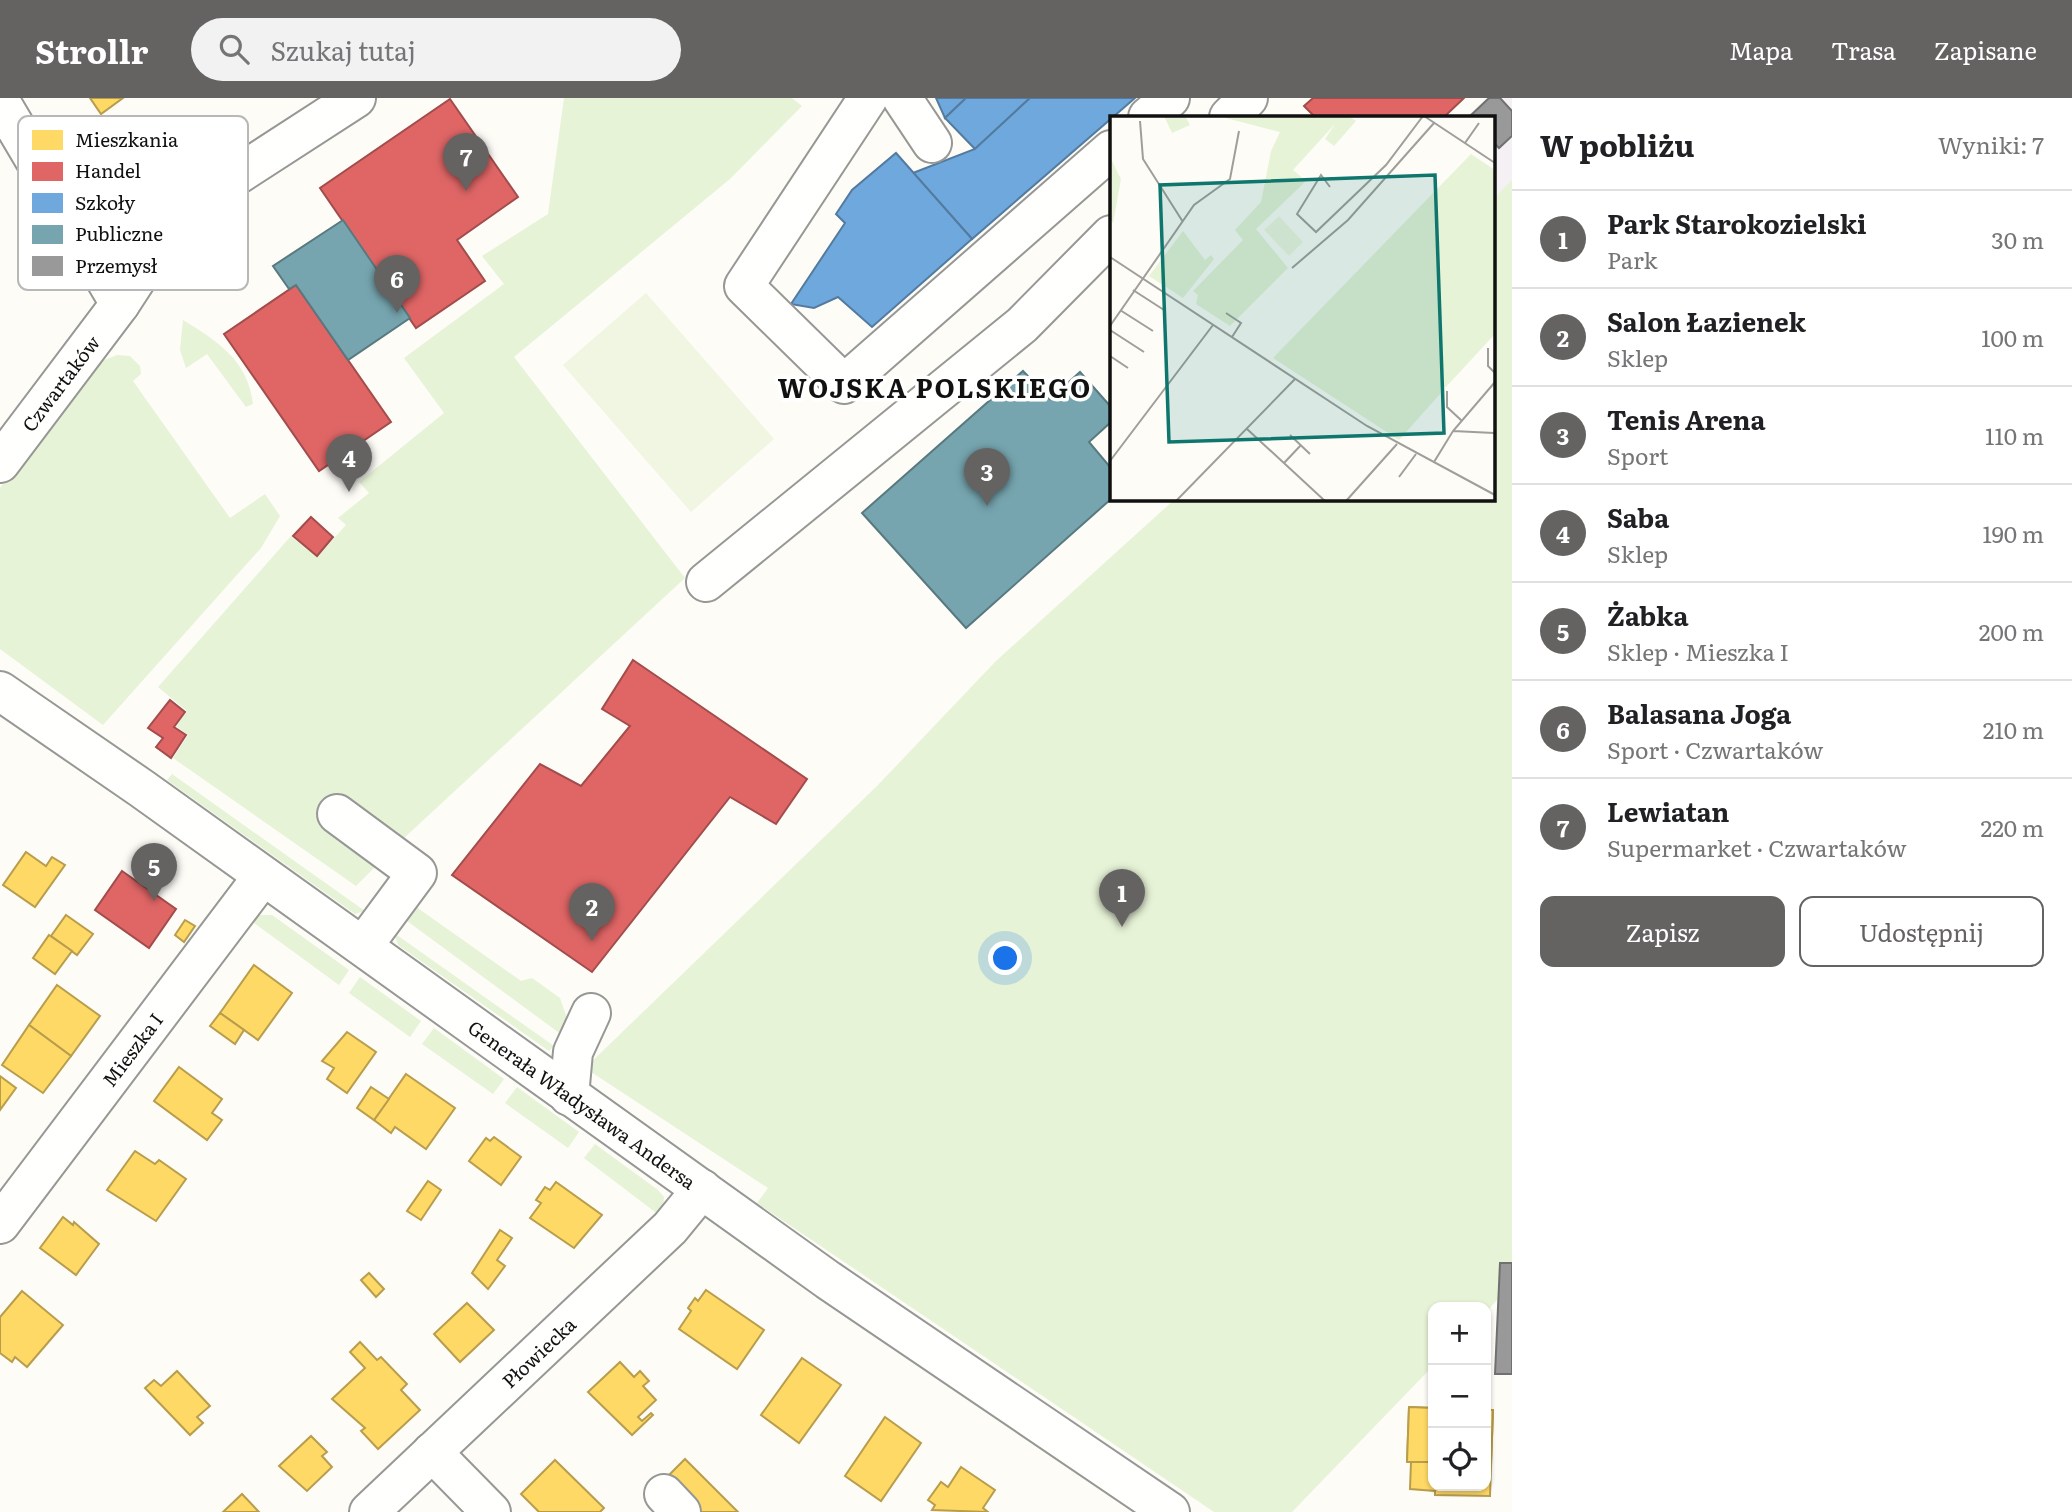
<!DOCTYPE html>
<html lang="pl">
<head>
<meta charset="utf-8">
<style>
	:root { --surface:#fff; --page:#f2f2f2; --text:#202124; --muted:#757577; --line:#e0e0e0; --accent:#646362 }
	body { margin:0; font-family:Literata,serif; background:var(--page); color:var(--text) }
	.controls { position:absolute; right:21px; bottom:21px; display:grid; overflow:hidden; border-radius:14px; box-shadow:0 2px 5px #0004 }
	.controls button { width:63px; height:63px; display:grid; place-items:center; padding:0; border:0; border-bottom:2px solid var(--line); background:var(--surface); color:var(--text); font:35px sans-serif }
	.you { position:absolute; left:1006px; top:861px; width:24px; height:24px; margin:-18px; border:5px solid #fff; border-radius:50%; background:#1a73e8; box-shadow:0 0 0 10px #1a73e833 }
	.badge { display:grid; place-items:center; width:46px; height:46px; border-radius:50%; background:var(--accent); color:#fff; font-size:23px; font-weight:700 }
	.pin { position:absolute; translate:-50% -58px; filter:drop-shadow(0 2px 4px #0008) }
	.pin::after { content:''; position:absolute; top:37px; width:24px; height:21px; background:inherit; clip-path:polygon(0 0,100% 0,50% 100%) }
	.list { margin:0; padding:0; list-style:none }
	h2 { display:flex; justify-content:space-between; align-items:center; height:91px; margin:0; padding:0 28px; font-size:30px }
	h2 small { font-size:23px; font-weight:400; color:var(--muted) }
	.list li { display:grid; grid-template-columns:46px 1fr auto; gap:21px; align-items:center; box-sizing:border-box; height:98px; padding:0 28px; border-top:2px solid var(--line) }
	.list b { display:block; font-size:26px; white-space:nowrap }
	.list p { margin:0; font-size:23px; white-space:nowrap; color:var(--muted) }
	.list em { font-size:23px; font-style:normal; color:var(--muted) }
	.actions { display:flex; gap:14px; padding:21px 28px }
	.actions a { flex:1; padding:16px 0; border:2px solid var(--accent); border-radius:14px; text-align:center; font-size:24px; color:var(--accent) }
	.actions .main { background:var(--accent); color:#fff }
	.icon { flex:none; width:38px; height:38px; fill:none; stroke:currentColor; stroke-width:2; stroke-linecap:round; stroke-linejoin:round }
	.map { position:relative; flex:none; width:1512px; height:1414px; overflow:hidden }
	header { display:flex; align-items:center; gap:42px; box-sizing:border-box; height:98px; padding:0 35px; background:var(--accent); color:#fff }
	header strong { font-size:33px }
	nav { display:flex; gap:38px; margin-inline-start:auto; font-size:24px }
	.search { width:490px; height:63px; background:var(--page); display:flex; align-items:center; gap:18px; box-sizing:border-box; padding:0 24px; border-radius:38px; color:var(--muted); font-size:26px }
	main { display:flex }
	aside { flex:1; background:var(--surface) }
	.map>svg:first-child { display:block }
</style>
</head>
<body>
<header>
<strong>Strollr</strong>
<div class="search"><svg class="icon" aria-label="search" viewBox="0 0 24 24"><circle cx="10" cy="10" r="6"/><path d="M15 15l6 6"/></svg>Szukaj tutaj</div>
<nav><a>Mapa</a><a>Trasa</a><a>Zapisane</a></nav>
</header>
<main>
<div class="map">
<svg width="1512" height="1414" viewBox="0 0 1512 1414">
	<rect width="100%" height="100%" fill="#fdfcf7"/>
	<polygon fill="#f5f0f3" points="1487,0 1512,0 1512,89 1493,107 1493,19 1466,19"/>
	<g fill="#e7f3d7">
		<polygon points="564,0 792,0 802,8 730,81 514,259 685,480 404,740 356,788 173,660 188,637 176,628 187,613 158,589 291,438 317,459 346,427 338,420 369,395 359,384 444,315 404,260 504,186 482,158 548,116"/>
		<polygon points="1512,82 1512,1164 1500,1165 1498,1201 1486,1214 1486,1209 1433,1209 1433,1268 1292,1414 1214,1414 757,1105 768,1090 585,970 877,688 996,563 1175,401 1493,401 1493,101"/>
		<path d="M 183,222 C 217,243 248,262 253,306 L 246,309 L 207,256 L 186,270 L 180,252 Z"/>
		<polygon points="117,257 130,258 140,268 141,276 133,283 230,420 265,396 280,418 261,450 103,627 0,551 0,390 89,268"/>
		<polygon points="172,676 365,813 355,816 167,682"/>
		<polygon points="412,806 521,883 532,880 560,900 569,926 562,937 403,820"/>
		<polygon points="258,817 272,817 349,872 339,887 250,822"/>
		<polygon points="394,835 554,948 549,953 398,847"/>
		<polygon points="360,879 421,923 410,939 349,895"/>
		<polygon points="434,930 504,981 493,996 422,946"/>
		<polygon points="517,989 579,1034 568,1050 505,1005"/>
		<polygon points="595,1046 658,1092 664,1099 663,1112 659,1117 584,1060"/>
	</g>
	<polygon fill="#f0f6e1" points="646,195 774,341 691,414 563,267"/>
	<g fill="#ffd966" stroke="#b89d4c" stroke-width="2">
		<polygon points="90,0 123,0 101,16"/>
		<polygon points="26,754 46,768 52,759 65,767 35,809 3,787"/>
		<polygon points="66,817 93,836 77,857 51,838"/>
		<polygon points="185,822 195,828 184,844 175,837"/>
		<polygon points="49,837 72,853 55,876 33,860"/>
		<polygon points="254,867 292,895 258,942 220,915"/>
		<polygon points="57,887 100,918 71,958 29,927"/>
		<polygon points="220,915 244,932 235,946 210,928"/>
		<polygon points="29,927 71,958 43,995 2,967"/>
		<polygon points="347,934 376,954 347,995 327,981 334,970 322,963"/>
		<polygon points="179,969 222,1001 212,1015 222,1022 207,1042 154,1003"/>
		<polygon points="406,976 455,1010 426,1051 395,1029 391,1035 374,1022"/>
		<polygon points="0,978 16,990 0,1012"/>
		<polygon points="371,989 389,1001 374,1022 357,1010"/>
		<polygon points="494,1039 521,1059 501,1087 469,1063 486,1040 490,1043"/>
		<polygon points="135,1053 155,1066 159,1062 186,1081 156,1123 107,1092"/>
		<polygon points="428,1083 441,1092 421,1122 407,1113"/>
		<polygon points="556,1084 602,1117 574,1150 530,1120 541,1105 536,1102 545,1089 550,1092"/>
		<polygon points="63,1119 73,1127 74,1124 99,1146 76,1177 40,1150"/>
		<polygon points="500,1132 512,1140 497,1162 505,1168 488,1191 472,1175"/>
		<polygon points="369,1175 384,1191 376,1199 361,1182"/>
		<polygon points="706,1192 764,1232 737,1271 679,1231 691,1213 688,1210 695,1200 698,1203"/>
		<polygon points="22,1193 63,1227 27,1269 15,1259 12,1264 0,1255 0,1219"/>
		<polygon points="467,1205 494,1232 460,1264 434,1236"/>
		<polygon points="360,1244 377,1262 381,1259 407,1286 401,1292 420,1312 378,1351 361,1333 365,1330 332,1301 365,1270 350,1254"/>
		<polygon points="802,1260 841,1287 799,1345 761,1317"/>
		<polygon points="620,1264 634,1279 640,1273 649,1283 643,1288 656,1302 638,1319 642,1323 651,1315 653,1317 632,1337 588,1294"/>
		<polygon points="177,1273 210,1308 197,1319 203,1325 190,1337 145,1290 154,1282 161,1288"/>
		<polygon points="1409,1309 1433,1310 1433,1388 1486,1388 1486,1312 1493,1312 1490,1398 1435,1397 1435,1393 1410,1391 1411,1364 1407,1364"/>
		<polygon points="1409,1309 1433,1310 1433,1364 1407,1364"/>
		<polygon points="1486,1312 1493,1312 1491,1366 1486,1366"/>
		<polygon points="885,1319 921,1345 881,1403 845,1378"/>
		<polygon points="311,1338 327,1354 322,1358 332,1369 307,1393 279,1368"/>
		<polygon points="685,1361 738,1414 700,1414 666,1380"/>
		<polygon points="555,1362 604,1410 600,1414 539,1414 521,1396"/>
		<polygon points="961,1369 995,1392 983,1410 988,1414 932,1412 935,1407 928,1402 941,1384 948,1389"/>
		<polygon points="242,1396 259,1414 223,1414"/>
	</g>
	<g fill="#e06666" stroke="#a24c4c" stroke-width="2">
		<polygon points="1313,0 1464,0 1444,19 1315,19 1304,8"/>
		<polygon points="450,1 518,99 457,142 485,183 416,230 320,90"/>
		<polygon points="296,187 391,324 319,373 224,236"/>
		<polygon points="311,419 333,439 317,458 293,438"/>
		<polygon points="633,562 807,681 776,726 730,699 592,874 452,777 540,666 581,688 630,628 602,611"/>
		<polygon points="170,602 185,614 174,629 186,637 171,660 156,649 163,640 148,630"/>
		<polygon points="122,773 176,811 149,850 95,812"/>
	</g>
	<g fill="#6fa8dc" stroke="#537b9f" stroke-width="2">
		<polygon points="936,0 966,0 945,20"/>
		<polygon points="966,0 1030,0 975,51 945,20"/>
		<polygon points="1030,0 1135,0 972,141 913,75 975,51"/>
		<polygon points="896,55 972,141 872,229 838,199 814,210 791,206 845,125 836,116 852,92"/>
	</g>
	<g fill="#76a5af" stroke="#587980" stroke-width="2">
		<polygon points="343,122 410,220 348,262 296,187 289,191 273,168"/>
		<polygon points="1023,273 1050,301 1080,274 1111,309 1111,324 1089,344 1111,370 1111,401 966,530 862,415"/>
	</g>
	<g fill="#999" stroke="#707070" stroke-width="2">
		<polygon points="1489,0 1500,0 1512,13 1512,38 1499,50 1493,44 1493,19 1469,19"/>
		<polygon points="1500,1165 1512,1165 1512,1276 1495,1276"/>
	</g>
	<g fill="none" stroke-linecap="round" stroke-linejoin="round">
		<g stroke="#979795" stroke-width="42">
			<g id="minor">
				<polyline points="868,0 744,188 844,286 1111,52"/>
				<polyline points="902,0 932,45"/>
				<polyline points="0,3 120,206"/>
				<polyline points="1148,19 1170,0"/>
				<polyline points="1229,19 1248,0"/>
				<path id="s1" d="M 0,365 L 120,206 L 180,114 L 356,0"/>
				<polyline points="706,484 1022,227 1111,137"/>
				<path id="s2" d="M 0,593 L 141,690 L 828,1182 L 1170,1414"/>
				<polyline points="337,716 417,775 363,848"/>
				<polyline points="569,998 573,954 591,915"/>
				<path id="s3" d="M 0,1126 L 263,778"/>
				<polyline points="432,1354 491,1414"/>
				<polyline points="664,1396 681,1414"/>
				<path id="s4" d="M 369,1414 L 670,1130 L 702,1091"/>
			</g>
		</g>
		<use href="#minor" stroke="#fffffe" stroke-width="38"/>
	</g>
	<g text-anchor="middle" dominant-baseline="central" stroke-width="7" stroke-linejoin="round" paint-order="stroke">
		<g font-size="19" fill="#111" stroke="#fff">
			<text stroke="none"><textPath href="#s1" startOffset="100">Czwartaków</textPath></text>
			<text stroke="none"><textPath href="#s3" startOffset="219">Mieszka I</textPath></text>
			<text stroke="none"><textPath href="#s2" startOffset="714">Generała Władysława Andersa</textPath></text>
			<text stroke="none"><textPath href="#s4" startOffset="233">Płowiecka</textPath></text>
		</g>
		<g font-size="26" font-weight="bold" letter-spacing="2" fill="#111" stroke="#fff">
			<text x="935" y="288">WOJSKA POLSKIEGO</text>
		</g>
	</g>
	<g transform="translate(1110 18)">
		<rect width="385" height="385" fill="#fdfcf7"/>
		<path d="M 54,0 L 75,0 L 80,9 L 62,17 ZM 108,0 L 238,0 L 246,5 L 224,30 L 215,23 L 225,8 L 183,54 L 196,65 L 146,113 L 178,152 L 120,210 L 86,188 L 88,179 L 83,175 L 133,124 L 125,114 L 151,86 L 161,35 L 170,16 ZM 361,38 L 385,54 L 385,218 L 336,271 L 331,271 L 330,278 L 289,324 L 163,242 ZM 0,41 L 11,63 L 3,107 L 0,105 ZM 73,115 L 95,144 L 101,139 L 104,143 L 73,182 L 39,160 Z" fill="#e7f3d7"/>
		<path d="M 169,100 L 193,126 L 179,140 L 154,114 Z" fill="#f0f6e1"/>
		<path fill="none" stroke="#9f9e9b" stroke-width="2" d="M 314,0 L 385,47M 30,5 L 33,43 L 73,106M 355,27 L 369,7M 220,71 L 211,59 L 187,98 L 206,116 L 276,49 L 313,0M 0,141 L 257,310 L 385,379M 182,152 L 238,104 L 324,7M 23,174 L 54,194M 10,194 L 43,215M 116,197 L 131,207 L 122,221M 0,210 L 84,89 L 120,63 L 129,15M 0,214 L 34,236M 378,232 L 378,250 L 385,257M 0,240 L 18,252M 337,275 L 337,291 L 352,305M 137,313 L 215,385M 343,315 L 384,317M 180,319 L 200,338M 0,345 L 103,209M 324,346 L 343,315 L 385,266M 174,347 L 191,329M 289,361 L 306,338M 66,385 L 185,263M 236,385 L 287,328"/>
		<path fill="#0f766e" fill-opacity="0.15" stroke="#0f766e" stroke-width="3.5" d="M 325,59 L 334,317 L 59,326 L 50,69 Z"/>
		<rect width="385" height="385" fill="none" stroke="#111" stroke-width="3.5"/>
	</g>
	<rect x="18" y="18" width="230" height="174" rx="10" fill="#fff" stroke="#b8b8b8" stroke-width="2"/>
	<rect x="32" y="32" width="31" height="20" fill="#ffd966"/>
	<rect x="32" y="64" width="31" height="19" fill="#e06666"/>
	<rect x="32" y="95" width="31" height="20" fill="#6fa8dc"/>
	<rect x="32" y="127" width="31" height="19" fill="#76a5af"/>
	<rect x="32" y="158" width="31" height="20" fill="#999"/>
	<g font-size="19" fill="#111">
		<text x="75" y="49">Mieszkania</text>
		<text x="75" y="80">Handel</text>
		<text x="75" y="112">Szkoły</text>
		<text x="75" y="143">Publiczne</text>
		<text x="75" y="175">Przemysł</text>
	</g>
</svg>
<div class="controls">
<button>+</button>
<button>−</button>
<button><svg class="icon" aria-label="locate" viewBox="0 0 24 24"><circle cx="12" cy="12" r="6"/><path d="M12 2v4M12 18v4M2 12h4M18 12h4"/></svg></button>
</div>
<div class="you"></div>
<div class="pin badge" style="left:1122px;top:829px">1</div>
<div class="pin badge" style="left:592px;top:843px">2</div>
<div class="pin badge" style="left:987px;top:408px">3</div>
<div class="pin badge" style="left:349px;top:394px">4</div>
<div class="pin badge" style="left:154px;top:803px">5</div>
<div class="pin badge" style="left:397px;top:215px">6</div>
<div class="pin badge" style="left:466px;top:93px">7</div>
</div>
<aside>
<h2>W pobliżu<small>Wyniki: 7</small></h2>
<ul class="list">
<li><span class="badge">1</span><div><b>Park Starokozielski</b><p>Park</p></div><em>30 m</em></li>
<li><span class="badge">2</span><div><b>Salon Łazienek</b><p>Sklep</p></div><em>100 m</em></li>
<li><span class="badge">3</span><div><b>Tenis Arena</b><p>Sport</p></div><em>110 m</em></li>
<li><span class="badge">4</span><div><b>Saba</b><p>Sklep</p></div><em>190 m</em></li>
<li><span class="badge">5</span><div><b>Żabka</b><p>Sklep · Mieszka I</p></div><em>200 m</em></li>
<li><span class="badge">6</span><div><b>Balasana Joga</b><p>Sport · Czwartaków</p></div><em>210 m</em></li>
<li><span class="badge">7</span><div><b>Lewiatan</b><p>Supermarket · Czwartaków</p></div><em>220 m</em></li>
</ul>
<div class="actions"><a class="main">Zapisz</a><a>Udostępnij</a></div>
</aside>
</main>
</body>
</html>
